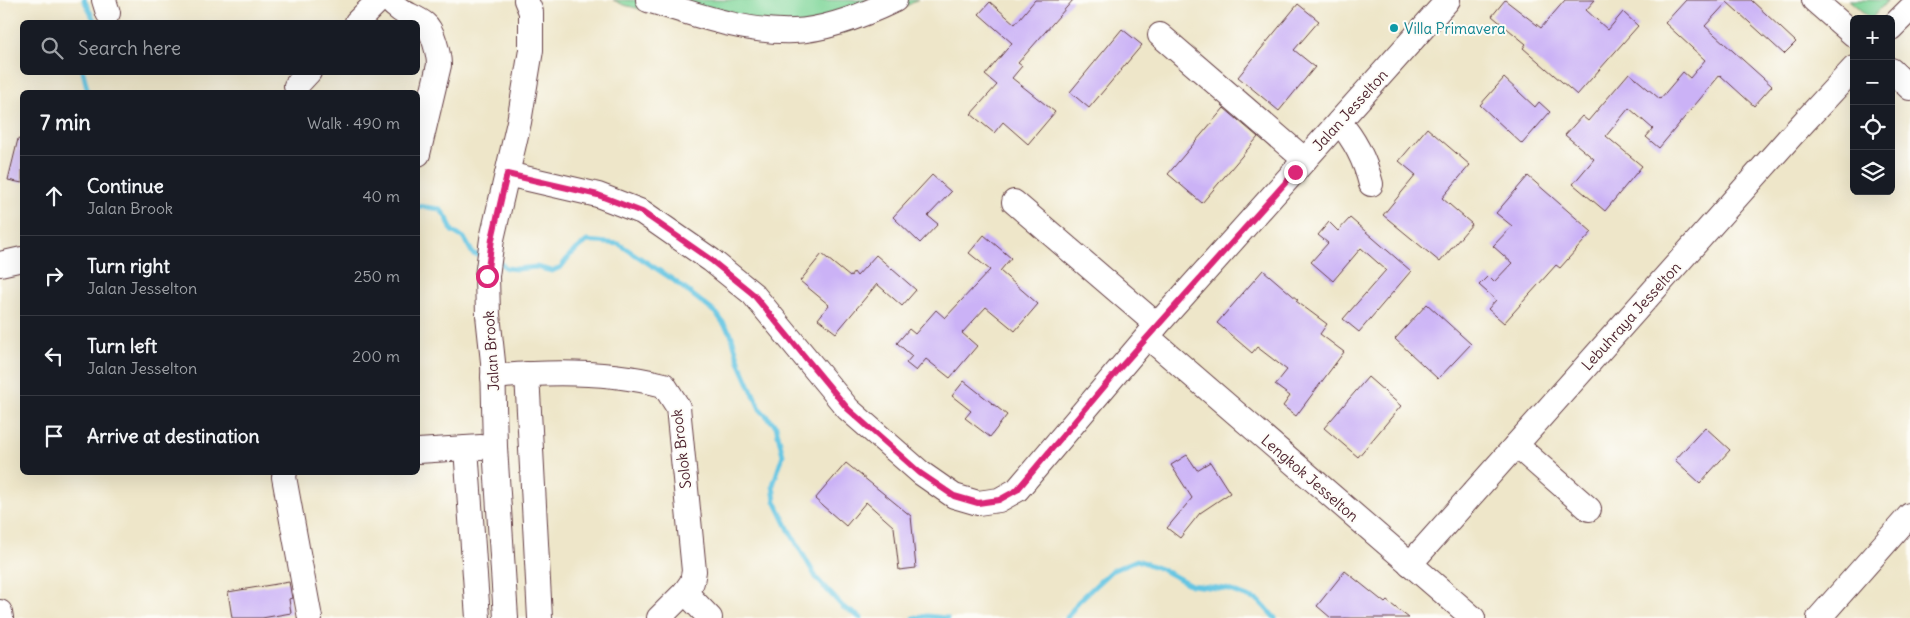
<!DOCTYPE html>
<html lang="en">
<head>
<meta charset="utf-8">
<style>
	:root { --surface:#171b24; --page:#20242c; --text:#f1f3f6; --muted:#9ea1a6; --line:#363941 }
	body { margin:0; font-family:Delius,sans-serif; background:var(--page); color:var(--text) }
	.controls { position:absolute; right:15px; top:15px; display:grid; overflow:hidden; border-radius:8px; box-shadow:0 5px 20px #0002 }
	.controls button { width:45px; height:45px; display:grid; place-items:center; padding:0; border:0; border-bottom:1px solid var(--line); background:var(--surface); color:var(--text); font:25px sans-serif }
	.stop { position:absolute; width:15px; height:15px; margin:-11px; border:4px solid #db2777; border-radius:50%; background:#fff }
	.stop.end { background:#db2777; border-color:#fff; box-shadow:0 1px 5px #0008 }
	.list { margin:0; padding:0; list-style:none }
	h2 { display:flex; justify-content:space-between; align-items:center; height:65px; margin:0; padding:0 20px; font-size:21px }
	h2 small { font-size:16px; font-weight:400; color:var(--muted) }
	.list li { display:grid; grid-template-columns:32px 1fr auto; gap:15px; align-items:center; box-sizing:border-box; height:80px; padding:0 20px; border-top:1px solid var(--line) }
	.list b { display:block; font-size:19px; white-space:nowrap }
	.list p { margin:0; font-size:16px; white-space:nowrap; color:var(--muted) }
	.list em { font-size:16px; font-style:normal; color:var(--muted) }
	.icon { flex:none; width:28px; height:28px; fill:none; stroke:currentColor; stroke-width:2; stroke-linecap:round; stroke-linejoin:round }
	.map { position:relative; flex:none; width:1910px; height:618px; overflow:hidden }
	.search { position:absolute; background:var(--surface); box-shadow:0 5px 20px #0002; left:20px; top:20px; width:400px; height:55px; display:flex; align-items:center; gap:12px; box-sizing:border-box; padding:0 18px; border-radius:8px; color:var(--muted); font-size:19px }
	.panel { position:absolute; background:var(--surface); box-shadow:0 5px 20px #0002; left:20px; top:90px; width:400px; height:385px; border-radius:8px }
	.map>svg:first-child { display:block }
</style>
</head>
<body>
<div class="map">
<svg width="1910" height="618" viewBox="0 0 1910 618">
	<rect width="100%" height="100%" fill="#fdfcf7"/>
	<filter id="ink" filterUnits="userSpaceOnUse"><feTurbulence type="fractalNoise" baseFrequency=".02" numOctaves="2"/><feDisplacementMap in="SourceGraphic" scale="10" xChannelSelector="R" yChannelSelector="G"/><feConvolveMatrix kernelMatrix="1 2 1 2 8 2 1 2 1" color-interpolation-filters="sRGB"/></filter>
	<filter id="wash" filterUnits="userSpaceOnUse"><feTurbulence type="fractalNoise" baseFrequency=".0096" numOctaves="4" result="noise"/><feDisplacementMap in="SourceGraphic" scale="20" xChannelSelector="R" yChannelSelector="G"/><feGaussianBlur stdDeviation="1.12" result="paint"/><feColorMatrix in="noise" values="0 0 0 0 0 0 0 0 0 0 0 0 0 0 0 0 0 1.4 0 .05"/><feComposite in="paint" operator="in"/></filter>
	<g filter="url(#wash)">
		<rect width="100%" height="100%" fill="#eee6c9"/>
		<g fill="#82d79b" stroke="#667b63">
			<polygon points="613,0 918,0 869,25 831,36 766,41 624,5"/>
			<polygon points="1849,0 1888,0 1871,19"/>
		</g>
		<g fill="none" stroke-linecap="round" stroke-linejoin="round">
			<g stroke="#64c5e2" stroke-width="5">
				<polyline points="84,0 95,22"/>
				<polyline points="83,72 88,92"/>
				<polyline points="418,206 440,209 447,218 452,231 464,238 473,254 483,256"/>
				<polyline points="496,259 506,268 517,269 536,267 552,271 561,267 570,255 587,241 619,244 672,279 717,314 731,334 740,364 760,409 776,426 783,455 773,485 775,501 789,530 817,579 843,607 861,618"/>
				<polyline points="914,618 927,616 947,618"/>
				<polyline points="1067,618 1078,602 1111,571 1137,560 1161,569 1191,585 1226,589 1259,601 1275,618"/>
			</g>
		</g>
		<g id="blocks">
			<g fill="#cbb2f6">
				<polygon points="1035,0 1073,0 1018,63 1022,66 1012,78 1055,112 1028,144 1003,122 994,133 971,114 997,85 985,75 1012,43 979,14 990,2 1015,24"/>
				<polygon points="1505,0 1541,28 1565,0 1595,0 1586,10 1608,30 1623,12 1638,26 1577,95 1523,48 1526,44 1492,16"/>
				<polygon points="1686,0 1751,0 1796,42 1784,54 1727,2 1705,26 1772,86 1754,106 1720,75 1659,148 1646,137 1653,129 1629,108 1606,136 1642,166 1605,211 1573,184 1594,159 1565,135 1582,116 1588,121 1629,73 1660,99 1683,72 1690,78 1705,60 1665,23"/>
				<polygon points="1298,4 1319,21 1294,50 1315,67 1279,111 1238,77"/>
				<polygon points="1122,29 1142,45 1089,108 1070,92"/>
				<polygon points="1504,78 1535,107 1539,102 1550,112 1522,144 1480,105"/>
				<polygon points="1224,108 1258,137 1202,203 1168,174"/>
				<polygon points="1427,128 1470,165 1442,198 1472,224 1440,262 1383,215 1416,175 1399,161"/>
				<polygon points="18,139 22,140 22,183 8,180"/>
				<polygon points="932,175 951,192 928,216 938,224 920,243 893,217"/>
				<polygon points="1528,176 1592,232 1560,268 1556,265 1504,323 1488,309 1496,300 1479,285 1488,276 1494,282 1512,263 1493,246 1512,226 1496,213"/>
				<polygon points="1350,218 1411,271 1359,332 1343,319 1386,270 1361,248 1333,281 1311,262 1328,243 1318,235 1329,222 1338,231"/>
				<polygon points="984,235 1011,258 1000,271 1038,304 1015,331 986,307 962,333 977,346 950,378 926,359 916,371 906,363 912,356 897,343 909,329 915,334 936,310 945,318 990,270 969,253"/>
				<polygon points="822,254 850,277 854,272 857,276 876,255 916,290 902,306 877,284 836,333 818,319 829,305 800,281"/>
				<polygon points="1263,270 1298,300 1296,301 1327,324 1320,334 1344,352 1296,416 1283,406 1290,396 1275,385 1287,370 1257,347 1252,353 1217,323"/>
				<polygon points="1427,304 1471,344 1438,379 1395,339"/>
				<polygon points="1368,377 1401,406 1358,457 1324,428"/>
				<polygon points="964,381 1007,415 990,437 965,418 971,411 952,396"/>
				<polygon points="1705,427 1730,450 1700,483 1675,460"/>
				<polygon points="1187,455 1197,470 1210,462 1230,493 1200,513 1180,538 1167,528 1192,498 1171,465"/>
				<polygon points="846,463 911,516 916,568 899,570 894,527 866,502 846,526 815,499"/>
				<polygon points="1345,571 1385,603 1387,601 1409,618 1331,618 1317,606"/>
				<polygon points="289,582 292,598 289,599 291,613 262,618 232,618 228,592"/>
			</g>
		</g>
	</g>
	<g filter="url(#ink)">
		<use href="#blocks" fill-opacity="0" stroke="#633d43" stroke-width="1"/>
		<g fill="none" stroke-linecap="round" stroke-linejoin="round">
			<g stroke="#633d43" stroke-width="26">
				<g id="minor">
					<polyline points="104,0 108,13"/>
					<path d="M 389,0 C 402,15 412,14 425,24 C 433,30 439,55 439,65 L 418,154"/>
					<path d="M 648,0 C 694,14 745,33 794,31 C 826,30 866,14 895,0"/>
					<polyline points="1814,0 1854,35"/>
					<polyline points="357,22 379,0"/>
					<polyline points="1891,28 1910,9"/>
					<polyline points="1160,35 1305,160"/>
					<polyline points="1891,70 1910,88"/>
					<polyline points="296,86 309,72"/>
					<path d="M 1339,122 C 1356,141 1365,160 1371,184"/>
					<polyline points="507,174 598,195 642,212 711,260 753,294 848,409 921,473 954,496 978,503 999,500 1017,490 1157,325 1448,0"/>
					<polyline points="1014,202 1157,325"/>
					<polyline points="0,264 22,259"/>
					<polyline points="1148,337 1473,618"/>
					<polyline points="527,374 540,618"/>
					<path d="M 493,377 C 549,371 609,371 664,385 L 678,407 L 694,571 L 692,582 L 685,592 L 659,618"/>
					<polyline points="1516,445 1589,509"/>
					<polyline points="466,448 478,618"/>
					<polyline points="418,451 481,447"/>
					<polyline points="285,472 284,477 310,618"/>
					<polyline points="1410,564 1791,136 1854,68"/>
					<polyline points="685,592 710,618"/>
					<polyline points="0,612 1,618"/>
					<polyline points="506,618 495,447 493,362 488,315 487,276 492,239 519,122 531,50 531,12 526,0"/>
					<polyline points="1819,618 1910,515"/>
				</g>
			</g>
			<use href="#minor" stroke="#fff" stroke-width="24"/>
		</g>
	</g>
	<g fill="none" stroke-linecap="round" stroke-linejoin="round" filter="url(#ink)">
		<polyline stroke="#db2777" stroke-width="6" points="487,276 492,239 507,174 598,195 642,212 711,260 753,294 848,409 920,473 954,496 978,503 999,500 1017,490 1119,369 1295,172"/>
	</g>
	<circle fill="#0f9aa8" stroke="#fdfcf7" stroke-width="2" cx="1394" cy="28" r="5"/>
	<g text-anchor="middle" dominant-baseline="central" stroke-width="4" stroke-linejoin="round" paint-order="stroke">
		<g font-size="15" fill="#0d838f" stroke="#fdfcf7" text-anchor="start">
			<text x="1404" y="28">Villa Primavera</text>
		</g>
		<g font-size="15" fill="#4a1f2b" stroke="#fdfcf7">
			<text transform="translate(1350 110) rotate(-48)">Jalan Jesselton</text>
			<text transform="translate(1631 316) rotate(-48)">Lebuhraya Jesselton</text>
			<text transform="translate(491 351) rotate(-94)">Jalan Brook</text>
			<text transform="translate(681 449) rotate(-97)">Solok Brook</text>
			<text transform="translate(1310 478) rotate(41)">Lengkok Jesselton</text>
		</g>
	</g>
</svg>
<div class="controls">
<button>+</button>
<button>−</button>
<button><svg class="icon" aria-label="locate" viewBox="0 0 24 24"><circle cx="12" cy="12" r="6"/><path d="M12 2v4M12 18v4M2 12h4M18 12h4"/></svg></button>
<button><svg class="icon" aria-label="layers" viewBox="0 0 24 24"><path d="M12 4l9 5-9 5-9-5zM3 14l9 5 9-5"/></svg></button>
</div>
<div class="stop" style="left:487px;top:276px"></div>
<div class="stop end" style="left:1295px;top:172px"></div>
<div class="search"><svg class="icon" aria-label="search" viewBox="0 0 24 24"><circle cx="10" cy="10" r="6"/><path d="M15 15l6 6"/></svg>Search here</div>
<section class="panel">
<h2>7 min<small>Walk · 490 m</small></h2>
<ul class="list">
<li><svg class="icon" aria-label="ahead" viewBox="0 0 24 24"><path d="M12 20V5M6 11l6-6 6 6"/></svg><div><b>Continue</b><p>Jalan Brook</p></div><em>40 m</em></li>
<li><svg class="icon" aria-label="right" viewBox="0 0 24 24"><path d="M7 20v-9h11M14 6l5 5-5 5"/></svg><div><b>Turn right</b><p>Jalan Jesselton</p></div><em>250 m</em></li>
<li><svg class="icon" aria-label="left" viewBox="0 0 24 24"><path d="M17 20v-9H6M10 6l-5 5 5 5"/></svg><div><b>Turn left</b><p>Jalan Jesselton</p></div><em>200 m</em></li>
<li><svg class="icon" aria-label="arrive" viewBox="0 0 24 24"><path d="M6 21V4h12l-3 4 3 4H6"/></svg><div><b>Arrive at destination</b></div></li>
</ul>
</section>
</div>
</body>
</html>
